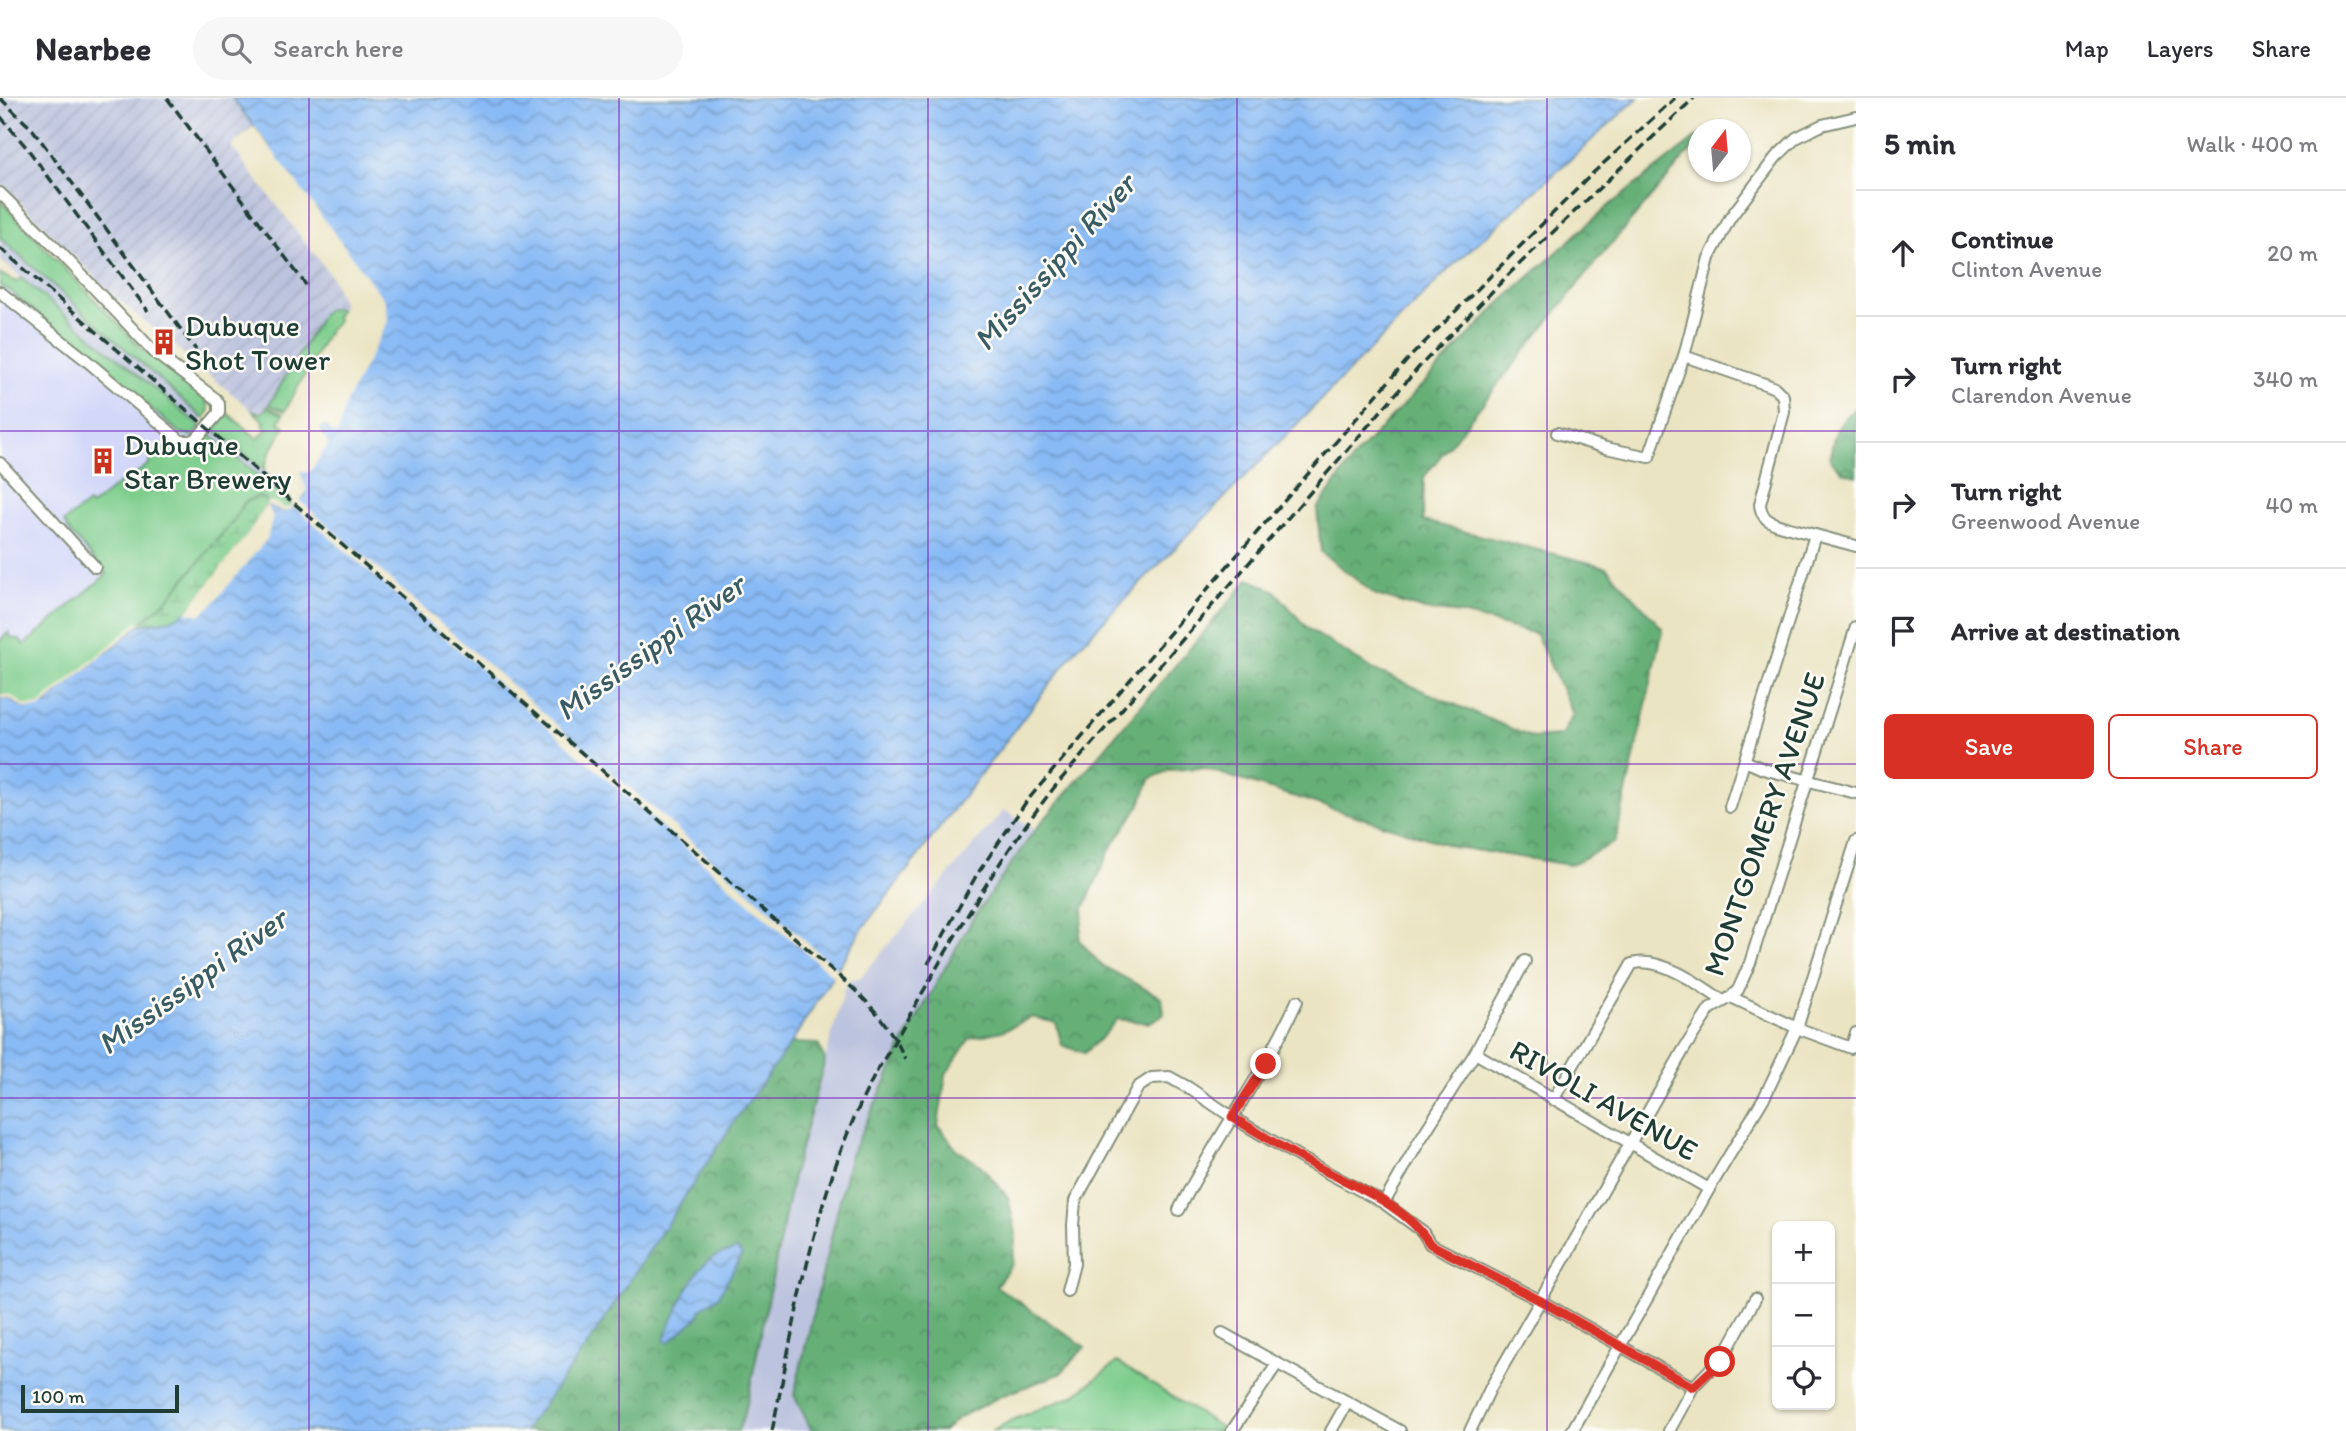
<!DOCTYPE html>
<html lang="en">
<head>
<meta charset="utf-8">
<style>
	:root { --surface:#fff; --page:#f7f7f7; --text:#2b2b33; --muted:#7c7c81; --line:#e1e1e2; --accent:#d93025 }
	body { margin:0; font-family:Itim,sans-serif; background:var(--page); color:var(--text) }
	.controls { position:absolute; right:21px; bottom:21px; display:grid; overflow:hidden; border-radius:10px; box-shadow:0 2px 5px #0004 }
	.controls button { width:63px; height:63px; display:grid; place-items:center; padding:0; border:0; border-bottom:2px solid var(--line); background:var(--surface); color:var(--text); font:35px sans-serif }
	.compass { position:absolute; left:1688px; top:21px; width:63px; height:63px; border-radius:50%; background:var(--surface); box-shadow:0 2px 5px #0004; rotate:16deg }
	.scale { position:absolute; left:21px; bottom:18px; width:158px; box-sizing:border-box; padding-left:7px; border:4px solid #1f3d34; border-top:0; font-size:19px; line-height:24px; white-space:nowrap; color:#1f3d34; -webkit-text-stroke:5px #fdfcf7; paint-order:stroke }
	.stop { position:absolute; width:21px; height:21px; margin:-16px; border:5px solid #d93025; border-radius:50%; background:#fff }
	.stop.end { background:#d93025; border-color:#fff; box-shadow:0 2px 7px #0008 }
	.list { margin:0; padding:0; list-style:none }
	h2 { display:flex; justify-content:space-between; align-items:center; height:91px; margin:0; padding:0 28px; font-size:30px }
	h2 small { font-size:23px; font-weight:400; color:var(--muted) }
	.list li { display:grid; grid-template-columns:46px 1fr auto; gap:21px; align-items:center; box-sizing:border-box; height:126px; padding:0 28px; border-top:2px solid var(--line) }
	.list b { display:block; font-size:26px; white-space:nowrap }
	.list p { margin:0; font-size:23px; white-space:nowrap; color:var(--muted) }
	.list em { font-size:23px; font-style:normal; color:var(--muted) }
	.actions { display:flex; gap:14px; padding:21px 28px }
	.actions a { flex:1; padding:16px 0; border:2px solid var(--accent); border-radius:10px; text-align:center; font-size:24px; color:var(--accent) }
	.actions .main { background:var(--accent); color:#fff }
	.icon { flex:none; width:38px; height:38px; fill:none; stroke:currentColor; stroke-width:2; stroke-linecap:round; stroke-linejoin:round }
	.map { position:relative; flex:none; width:1856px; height:1333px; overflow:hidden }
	header { display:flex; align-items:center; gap:42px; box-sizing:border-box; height:98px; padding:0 35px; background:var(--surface); border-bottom:2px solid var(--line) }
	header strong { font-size:33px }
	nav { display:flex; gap:38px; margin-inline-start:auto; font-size:24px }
	.search { width:490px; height:63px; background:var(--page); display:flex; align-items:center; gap:18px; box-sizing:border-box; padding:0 24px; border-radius:38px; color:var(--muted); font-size:26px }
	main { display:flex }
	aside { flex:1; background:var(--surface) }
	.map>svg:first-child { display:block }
</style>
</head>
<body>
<header>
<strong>Nearbee</strong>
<div class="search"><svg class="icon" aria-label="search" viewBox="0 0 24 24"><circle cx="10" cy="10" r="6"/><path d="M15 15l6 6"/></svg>Search here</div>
<nav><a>Map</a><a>Layers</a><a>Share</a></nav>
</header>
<main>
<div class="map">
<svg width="1856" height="1333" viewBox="0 0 1856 1333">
	<defs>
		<pattern id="industrial-furrows" width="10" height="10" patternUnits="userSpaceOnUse" patternTransform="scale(1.75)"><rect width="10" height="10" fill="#bcc3de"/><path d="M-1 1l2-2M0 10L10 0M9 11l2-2" fill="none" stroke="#a1a8bf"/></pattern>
		<pattern id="forest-crowns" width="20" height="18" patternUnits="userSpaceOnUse" patternTransform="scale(1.75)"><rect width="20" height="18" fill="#66b078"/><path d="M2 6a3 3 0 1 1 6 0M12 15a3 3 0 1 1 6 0" fill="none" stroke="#539063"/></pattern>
		<pattern id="wetland-marsh" width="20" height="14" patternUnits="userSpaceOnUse" patternTransform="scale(1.75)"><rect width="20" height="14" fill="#7ecd8d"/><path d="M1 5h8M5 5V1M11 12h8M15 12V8" fill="none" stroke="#67a874"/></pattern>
		<pattern id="water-waves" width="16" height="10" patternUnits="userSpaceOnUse" patternTransform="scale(1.75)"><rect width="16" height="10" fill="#88baf5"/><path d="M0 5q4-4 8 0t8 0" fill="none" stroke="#6f98c7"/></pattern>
	</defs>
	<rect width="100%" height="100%" fill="#fdfcf7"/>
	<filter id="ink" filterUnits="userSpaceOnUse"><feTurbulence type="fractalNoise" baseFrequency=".0143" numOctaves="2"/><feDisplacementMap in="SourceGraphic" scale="14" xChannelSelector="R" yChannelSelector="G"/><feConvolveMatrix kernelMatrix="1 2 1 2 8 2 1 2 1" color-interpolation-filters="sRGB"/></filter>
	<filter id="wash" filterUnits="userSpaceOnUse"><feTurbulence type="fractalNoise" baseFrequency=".00686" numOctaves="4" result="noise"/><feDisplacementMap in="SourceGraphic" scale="28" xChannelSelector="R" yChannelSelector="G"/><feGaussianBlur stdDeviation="1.57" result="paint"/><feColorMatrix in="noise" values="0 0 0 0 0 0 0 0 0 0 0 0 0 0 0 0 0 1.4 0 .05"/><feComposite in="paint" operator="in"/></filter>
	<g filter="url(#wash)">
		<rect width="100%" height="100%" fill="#ebe4c3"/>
		<polygon fill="#d3d8f9" points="0,176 17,184 21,180 209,336 200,346 190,350 180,350 171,345 149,362 151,365 128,381 127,379 90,408 87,406 64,423 68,432 107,476 24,547 11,540 9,535 0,542"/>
		<polygon fill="url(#industrial-furrows)" points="0,0 232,0 254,28 231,48 331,178 343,207 340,211 329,211 323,215 265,313 253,313 173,247 167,237 163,235 159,236 115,199 0,85"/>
		<g fill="#bcc3de">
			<polygon points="0,140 204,321 199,327 0,162"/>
			<polygon points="215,331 286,391 281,397 210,337"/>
			<polygon points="1004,712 1035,732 972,822 886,981 794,1297 812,1333 735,1333 769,1161 845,889 850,882 859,881"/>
		</g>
		<g fill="#7ecd8d" stroke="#4e8560" stroke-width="2">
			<path d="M 0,103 L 145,254 L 203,299 C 210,308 211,312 204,321 L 0,140 Z"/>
			<polygon points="0,176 17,184 21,180 201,329 192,338 179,334 9,192 0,188"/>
			<polygon points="329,211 340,211 336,219 338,223 329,232 285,313 269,307 323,215"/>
			<polygon points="267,309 283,316 279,325 285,328 269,356 264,372 213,330 227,315 258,341 267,331 263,327 265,324 253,313 262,315"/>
			<path d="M 209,336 L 295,409 L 292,412 L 267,407 L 264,400 L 245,404 L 235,421 L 168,501 L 47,606 L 24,610 L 10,601 L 0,600 L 0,542 L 9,534 L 11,540 L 19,541 L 24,547 L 107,476 L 68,432 L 64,424 L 88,405 L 91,408 L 127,379 L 129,381 L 150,365 L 149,362 L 171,345 C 187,356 198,349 209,336 Z"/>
			<polygon points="1117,1264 1227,1333 993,1333 1010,1323 1075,1297"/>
		</g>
		<g fill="url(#forest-crowns)" stroke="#427656" stroke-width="2">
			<polygon points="1698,38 1698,44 1600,159 1424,379 1423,423 1606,469 1663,531 1615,744 1570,767 1455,749 1203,670 1170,672 1151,680 1139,708 1110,751 1084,810 1079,842 1101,867 1162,900 1164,916 1149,925 1117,921 1103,938 1084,955 1062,947 1056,925 1032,919 1002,933 970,940 946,976 938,1027 956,1051 979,1066 1008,1099 1016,1135 1012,1166 996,1188 1085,1249 1060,1276 1001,1298 958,1320 944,1333 812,1333 794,1297 850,1059 907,938 972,822 1035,732 1249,481 1274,492 1307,530 1372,571 1533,640 1561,638 1573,616 1536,536 1462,516 1425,512 1376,497 1321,454 1317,411 1355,358 1497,208 1606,110"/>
			<path d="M 1856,310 L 1856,378 L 1843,374 L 1830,361 C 1833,336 1836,327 1856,310 Z"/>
			<polygon points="791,945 818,946 825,962 794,1073 745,1315 738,1333 524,1333 590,1243 733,1025"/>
		</g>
		<polygon fill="url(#wetland-marsh)" stroke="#4e8560" stroke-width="2" points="259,398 267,403 260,422 173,531 53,600 168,501 235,421 245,404"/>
		<g fill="url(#water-waves)" stroke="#547c94" stroke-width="2">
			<polygon points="232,0 1638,0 1449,171 1079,548 862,831 791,945 733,1025 590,1243 524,1333 0,1333 0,600 9,601 24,610 47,606 68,585 139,527 171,522 189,512 229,466 267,407 285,414 305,397 300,373 324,337 320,330 325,327 329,331 380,225 379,206 254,28"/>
			<path d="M 737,1151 L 742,1157 L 718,1199 L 702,1210 L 697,1220 L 669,1244 L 664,1243 C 671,1224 693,1171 711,1161 C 718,1156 728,1154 737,1151 Z"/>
		</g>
		<g fill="#ebe4c3">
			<polygon points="254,28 385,203 387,212 388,223 345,307 338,336 334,336 325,327 320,330 328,347 309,375 300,373 307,393 300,403 840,873 835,880 295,409 285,414 267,407 273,419 267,441 210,509 199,517 186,514 247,437 266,407 267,404 273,404 285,410 290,409 302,395 303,392 301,383 293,368 307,343 319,336 317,328 324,324 328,326 377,223 378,216 373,202 245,36"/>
			<polygon points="143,523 40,610 24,610 10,601 0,600 0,597 10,597 25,607 39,607 136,525"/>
		</g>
	</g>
	<g filter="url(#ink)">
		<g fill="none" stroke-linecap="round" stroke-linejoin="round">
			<g stroke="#85907c" stroke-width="14">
				<g id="minor">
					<polyline points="0,95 62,156 155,255 216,301 219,306 219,315 196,341 191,343 181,343 86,262 0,194"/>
					<path d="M 1684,258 L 1765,286 L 1775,290 L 1783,298 L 1784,314 L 1760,406 C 1761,420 1769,424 1782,428 L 1856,448"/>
					<polyline points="1557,335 1606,350 1649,359 1684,258 1709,160 1730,120 1776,59 1796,40 1822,27 1856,19"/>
					<polyline points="0,365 95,469"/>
					<polyline points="1745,663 1763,671 1856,695"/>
					<polyline points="1730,709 1815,437"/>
					<polyline points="1731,899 1738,892 1750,865 1856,529"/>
					<polyline points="1475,955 1709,1091"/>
					<path d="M 1553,1002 L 1632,866 C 1659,857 1702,888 1723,903"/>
					<polyline points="1384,1105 1420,1042 1475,955 1525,863"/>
					<path d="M 1179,1112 C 1215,1040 1264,977 1297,903"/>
					<polyline points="1067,1193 1074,1166 1073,1127 1075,1103 1138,989 1152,980 1169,979 1189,990 1232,1019 1306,1063 1384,1105 1422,1133 1430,1146 1541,1203 1693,1289"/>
					<polyline points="1222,1235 1400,1333"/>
					<polyline points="1232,1333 1277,1266"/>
					<polyline points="1331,1333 1347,1305"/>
					<polyline points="1470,1333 1491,1289 1684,951 1710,911 1731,899 1797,930 1851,950 1856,935"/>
					<polyline points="1572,1333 1709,1091 1765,998 1797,930 1856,743"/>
					<polyline points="1669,1333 1693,1289 1725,1256 1755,1201"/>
				</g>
			</g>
			<use href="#minor" stroke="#fff" stroke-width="10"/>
			<g stroke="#1f3d34" stroke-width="3.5" stroke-dasharray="10 5" stroke-linecap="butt">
				<polyline points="0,0 33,32 196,252"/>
				<polyline points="167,0 306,187"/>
				<polyline points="0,18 27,50 148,213"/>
				<path d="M 0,150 L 847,885 C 872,907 892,931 905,961"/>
				<polyline points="928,866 976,778 1026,704 1204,495 1410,259 1594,74 1675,0"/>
				<path d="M 772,1333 C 798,1210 816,1085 877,973 C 935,876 986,774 1057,686 L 1420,268 L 1511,174 L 1694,0"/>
			</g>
		</g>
	</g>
	<g fill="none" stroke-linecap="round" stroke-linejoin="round" filter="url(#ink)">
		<path stroke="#d93025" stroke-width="9" d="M 1266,966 L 1232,1019 C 1256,1033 1281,1049 1306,1063 C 1347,1086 1404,1104 1430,1146 L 1541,1203 L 1693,1289 L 1720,1264"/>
	</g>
	<path fill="none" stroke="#7b2cbf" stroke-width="2" stroke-opacity="0.55" d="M 309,0 L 309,1333M 619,0 L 619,1333M 928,0 L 928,1333M 1237,0 L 1237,1333M 1547,0 L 1547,1333M 0,333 L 1856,333M 0,666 L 1856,666M 0,1000 L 1856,1000"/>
	<defs>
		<g id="building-bare" transform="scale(2.1)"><path d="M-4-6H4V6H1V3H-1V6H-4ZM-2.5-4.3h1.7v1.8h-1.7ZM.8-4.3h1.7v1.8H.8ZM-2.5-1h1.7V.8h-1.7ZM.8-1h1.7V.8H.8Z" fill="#c8321e" stroke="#fdfcf7" stroke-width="2.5" paint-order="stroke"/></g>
	</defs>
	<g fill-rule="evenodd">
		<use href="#building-bare" x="164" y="244"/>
		<use href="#building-bare" x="103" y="363"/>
	</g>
	<g text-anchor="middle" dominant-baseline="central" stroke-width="5" stroke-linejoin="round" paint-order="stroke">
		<g font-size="30" fill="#1f3d34" stroke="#fdfcf7" text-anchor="start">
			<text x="185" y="227">Dubuque<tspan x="185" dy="34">Shot Tower</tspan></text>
			<text x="124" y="346">Dubuque<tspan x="124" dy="34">Star Brewery</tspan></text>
		</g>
		<g font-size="30" fill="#1f3d34" stroke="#fdfcf7">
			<text transform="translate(1764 726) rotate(-71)">MONTGOMERY AVENUE</text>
			<text transform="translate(1604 1002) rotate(30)">RIVOLI AVENUE</text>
		</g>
		<g font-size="32" font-style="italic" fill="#395c64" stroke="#fdfcf7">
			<text transform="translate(1054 164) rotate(-48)">Mississippi River</text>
			<text transform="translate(650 549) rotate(-36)">Mississippi River</text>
			<text transform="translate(192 883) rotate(-36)">Mississippi River</text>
		</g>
	</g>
</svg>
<div class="controls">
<button>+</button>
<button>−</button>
<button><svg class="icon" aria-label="locate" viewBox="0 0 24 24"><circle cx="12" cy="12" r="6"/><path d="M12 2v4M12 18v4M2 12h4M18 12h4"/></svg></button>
</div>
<svg class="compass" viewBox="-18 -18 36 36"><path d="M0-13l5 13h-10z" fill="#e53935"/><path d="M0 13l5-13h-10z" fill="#7c7c81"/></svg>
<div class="scale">100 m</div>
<div class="stop" style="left:1720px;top:1264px"></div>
<div class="stop end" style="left:1266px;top:966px"></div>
</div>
<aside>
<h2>5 min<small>Walk · 400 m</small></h2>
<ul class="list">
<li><svg class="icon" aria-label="ahead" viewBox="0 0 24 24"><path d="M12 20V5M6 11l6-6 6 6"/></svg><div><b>Continue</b><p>Clinton Avenue</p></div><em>20 m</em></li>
<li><svg class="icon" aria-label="right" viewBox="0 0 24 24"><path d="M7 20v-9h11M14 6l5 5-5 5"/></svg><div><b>Turn right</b><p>Clarendon Avenue</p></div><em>340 m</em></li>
<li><svg class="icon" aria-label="right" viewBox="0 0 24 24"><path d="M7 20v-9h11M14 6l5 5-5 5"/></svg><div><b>Turn right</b><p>Greenwood Avenue</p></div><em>40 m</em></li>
<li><svg class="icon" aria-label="arrive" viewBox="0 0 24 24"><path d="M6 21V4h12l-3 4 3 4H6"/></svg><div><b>Arrive at destination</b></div></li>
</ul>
<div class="actions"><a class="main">Save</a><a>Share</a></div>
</aside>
</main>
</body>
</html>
